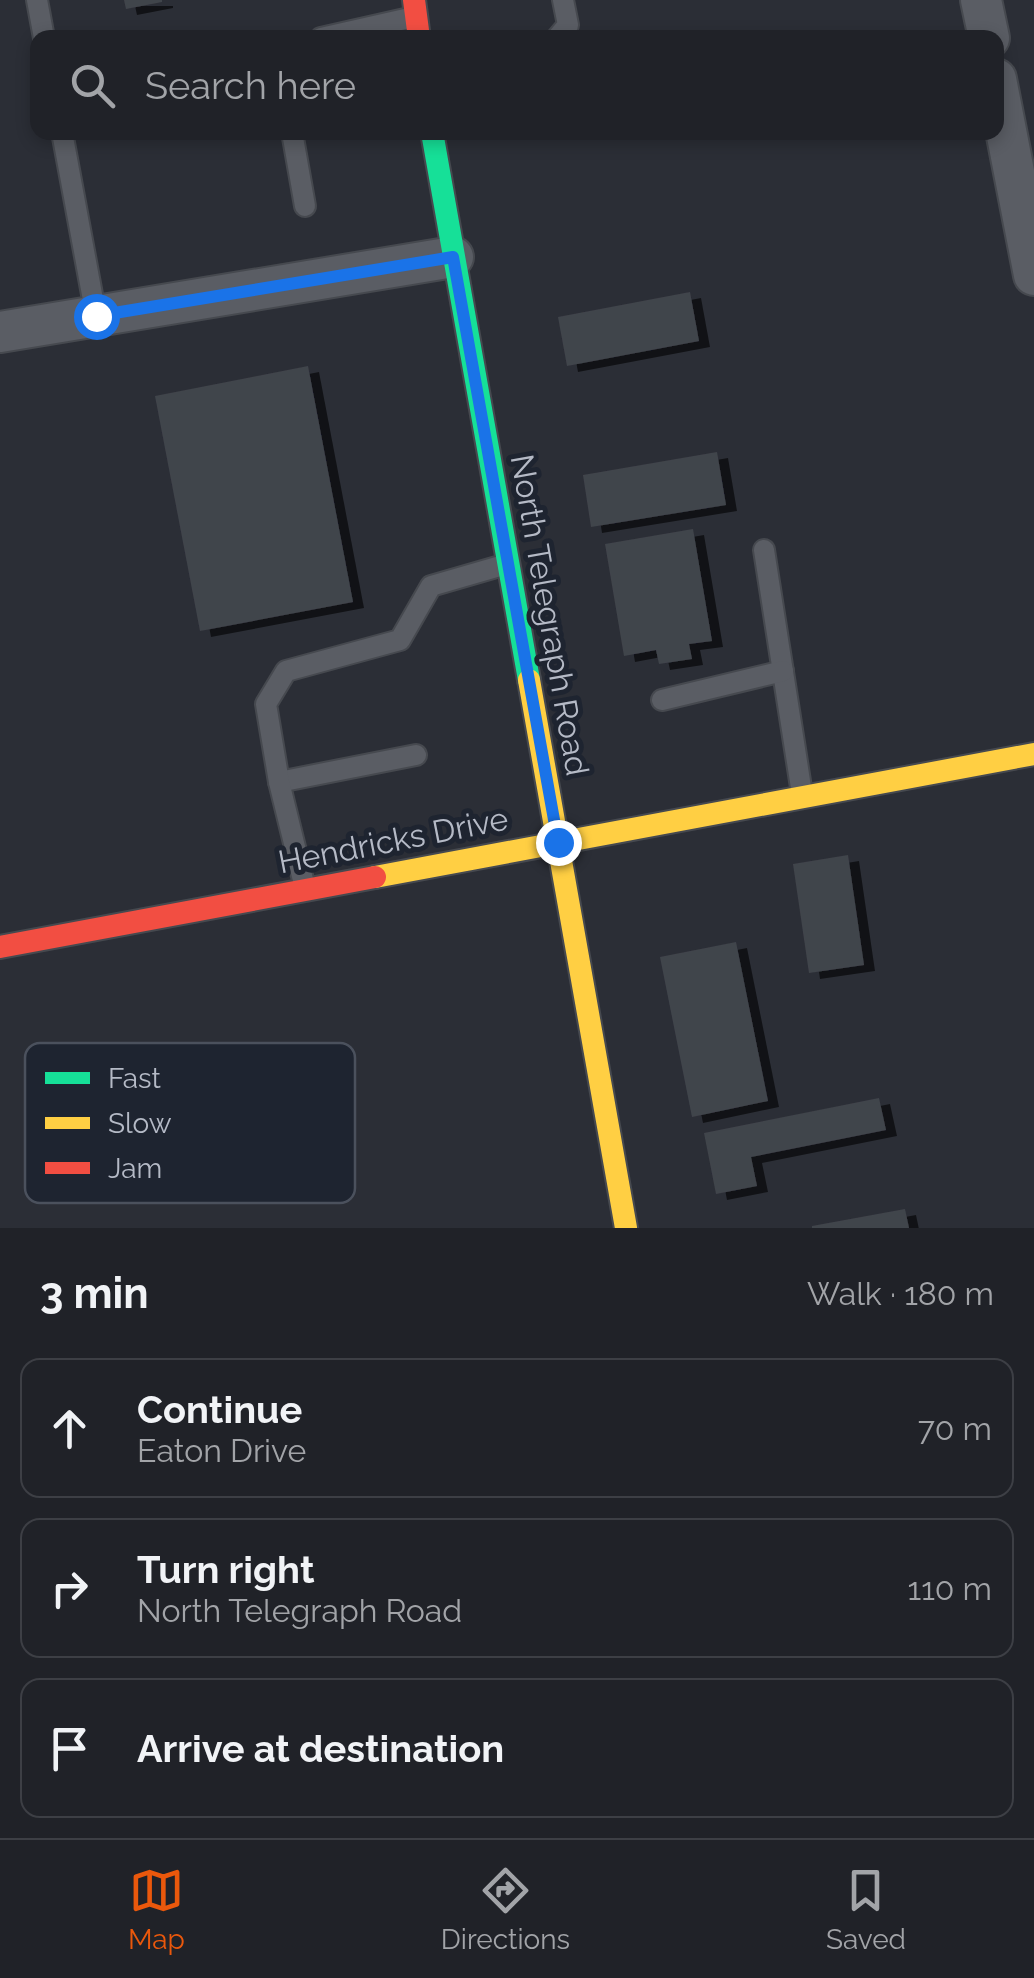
<!DOCTYPE html>
<html lang="en">
<head>
<meta charset="utf-8">
<style>
	:root { --surface:#202228; --page:#2d2f34; --text:#f1f3f6; --muted:#a2a4a8; --line:#3d3f45; --accent:#ea580c }
	body { margin:0; font-family:Raleway,sans-serif; background:var(--page); color:var(--text) }
	.stop { position:absolute; width:30px; height:30px; margin:-22px; border:8px solid #1a73e8; border-radius:50%; background:#fff }
	.stop.end { background:#1a73e8; border-color:#fff; box-shadow:0 2px 10px #0008 }
	.list { margin:0; padding:0; list-style:none }
	h2 { display:flex; justify-content:space-between; align-items:center; height:130px; margin:0; padding:0 40px; font-size:42px }
	h2 small { font-size:32px; font-weight:400; color:var(--muted) }
	.list li { display:grid; grid-template-columns:65px 1fr auto; gap:30px; align-items:center; box-sizing:border-box; height:140px; margin:0 20px 20px; padding:0 20px; border:2px solid var(--line); border-radius:20px }
	.list b { display:block; font-size:38px; white-space:nowrap }
	.list p { margin:0; font-size:32px; white-space:nowrap; color:var(--muted) }
	.list em { font-size:32px; font-style:normal; color:var(--muted) }
	.icon { flex:none; width:55px; height:55px; fill:none; stroke:currentColor; stroke-width:2; stroke-linecap:round; stroke-linejoin:round }
	.map { position:relative; flex:none; width:1034px; height:1228px; overflow:hidden }
	.search { position:absolute; background:var(--surface); box-shadow:0 5px 15px #0003; left:30px; right:30px; top:30px; height:110px; display:flex; align-items:center; gap:25px; box-sizing:border-box; padding:0 35px; border-radius:20px; color:var(--muted); font-size:38px }
	.sheet { height:610px; background:var(--surface) }
	nav { display:flex; justify-content:space-around; align-items:center; box-sizing:border-box; height:140px; border-top:2px solid var(--line); background:var(--surface); font-size:28px; color:var(--muted) }
	nav a { display:grid; justify-items:center; gap:5px }
	nav .on { color:var(--accent) }
	.map>svg:first-child { display:block }
</style>
</head>
<body>
<div class="map">
<svg width="1034" height="1228" viewBox="0 0 1034 1228">
	<defs>
		<filter id="shadow"><feDropShadow dx="11" dy="6" stdDeviation="0" flood-color="#0009"/></filter>
	</defs>
	<rect width="100%" height="100%" fill="#2b2e36"/>
	<g fill="#41444b" filter="url(#shadow)">
		<polygon points="124,0 162,0 162,2 126,9"/>
		<polygon points="690,292 699,341 567,366 558,317"/>
		<polygon points="308,366 353,602 200,631 155,396"/>
		<polygon points="717,452 726,505 591,527 583,475"/>
		<polygon points="693,529 712,641 689,644 692,659 659,664 656,650 624,656 605,544"/>
		<polygon points="848,855 864,965 809,973 793,864"/>
		<polygon points="736,942 768,1101 692,1117 660,957"/>
		<polygon points="879,1098 886,1130 751,1157 757,1186 716,1194 704,1133"/>
		<polygon points="905,1209 909,1228 812,1228 812,1226"/>
	</g>
	<g fill="none" stroke-linecap="round" stroke-linejoin="round">
		<g stroke="#46494f" stroke-width="24">
			<g id="lane">
				<polyline points="37,0 44,38"/>
				<polyline points="321,38 414,17"/>
				<polyline points="557,38 568,25 563,0"/>
				<polyline points="62,132 96,316"/>
				<polyline points="292,132 305,206"/>
				<polyline points="764,550 802,794"/>
				<polyline points="662,700 783,671"/>
				<polyline points="279,782 416,755"/>
				<polyline points="305,888 279,782 266,704 286,671 400,640 431,586 507,564"/>
			</g>
		</g>
		<g stroke="#46494f" stroke-width="44">
			<g id="street">
				<polyline points="981,0 989,38"/>
				<polyline points="996,79 1034,275"/>
				<polyline points="0,332 453,257"/>
			</g>
		</g>
		<g stroke="#46494f" stroke-width="26">
			<polyline id="fast" points="432,132 529,680"/>
		</g>
		<g stroke="#46494f" stroke-width="26">
			<g id="slow">
				<polyline points="529,680 626,1228"/>
				<polyline points="375,877 1034,754"/>
			</g>
		</g>
		<g stroke="#46494f" stroke-width="26">
			<g id="jam">
				<polyline points="414,0 419,38"/>
				<polyline points="0,947 375,877"/>
			</g>
		</g>
		<use href="#lane" stroke="#5a5d64" stroke-width="20"/>
		<use href="#street" stroke="#5a5d64" stroke-width="40"/>
		<use href="#fast" stroke="#16e098" stroke-width="22"/>
		<use href="#slow" stroke="#ffcf43" stroke-width="22"/>
		<use href="#jam" stroke="#f24e42" stroke-width="22"/>
	</g>
	<g fill="none" stroke-linecap="round" stroke-linejoin="round">
		<polyline stroke="#1a73e8" stroke-width="12" points="96,316 453,257 558,842"/>
	</g>
	<g text-anchor="middle" dominant-baseline="central" stroke-width="10" stroke-linejoin="round" paint-order="stroke">
		<g font-size="32" fill="#b5bac6" stroke="#1e2430">
			<text transform="translate(550 615) rotate(80)">North Telegraph Road</text>
			<text transform="translate(393 840) rotate(-11)">Hendricks Drive</text>
		</g>
	</g>
	<rect x="25" y="1043" width="330" height="160" rx="15" fill="#1e2430" stroke="#4b515d" stroke-width="2.5"/>
	<rect x="45" y="1072" width="45" height="12" fill="#16e098"/>
	<rect x="45" y="1117" width="45" height="12" fill="#ffcf43"/>
	<rect x="45" y="1162" width="45" height="12" fill="#f24e42"/>
	<g font-size="28" fill="#b5bac6">
		<text x="108" y="1088">Fast</text>
		<text x="108" y="1133">Slow</text>
		<text x="108" y="1178">Jam</text>
	</g>
</svg>
<div class="stop" style="left:96px;top:316px"></div>
<div class="stop end" style="left:558px;top:842px"></div>
<div class="search"><svg class="icon" aria-label="search" viewBox="0 0 24 24"><circle cx="10" cy="10" r="6"/><path d="M15 15l6 6"/></svg>Search here</div>
</div>
<section class="sheet">
<h2>3 min<small>Walk · 180 m</small></h2>
<ul class="list">
<li><svg class="icon" aria-label="ahead" viewBox="0 0 24 24"><path d="M12 20V5M6 11l6-6 6 6"/></svg><div><b>Continue</b><p>Eaton Drive</p></div><em>70 m</em></li>
<li><svg class="icon" aria-label="right" viewBox="0 0 24 24"><path d="M7 20v-9h11M14 6l5 5-5 5"/></svg><div><b>Turn right</b><p>North Telegraph Road</p></div><em>110 m</em></li>
<li><svg class="icon" aria-label="arrive" viewBox="0 0 24 24"><path d="M6 21V4h12l-3 4 3 4H6"/></svg><div><b>Arrive at destination</b></div></li>
</ul>
</section>
<nav>
<a class="on"><svg class="icon" aria-label="map" viewBox="0 0 24 24"><path d="M3 6l6-2 6 2 6-2v14l-6 2-6-2-6 2zM9 4v14M15 6v14"/></svg>Map</a>
<a><svg class="icon" aria-label="directions" viewBox="0 0 24 24"><path d="M12 3l9 9-9 9-9-9zM9 14v-3h6M13 9l2 2-2 2"/></svg>Directions</a>
<a><svg class="icon" aria-label="saved" viewBox="0 0 24 24"><path d="M7 4h10v16l-5-4-5 4z"/></svg>Saved</a>
</nav>
</body>
</html>
